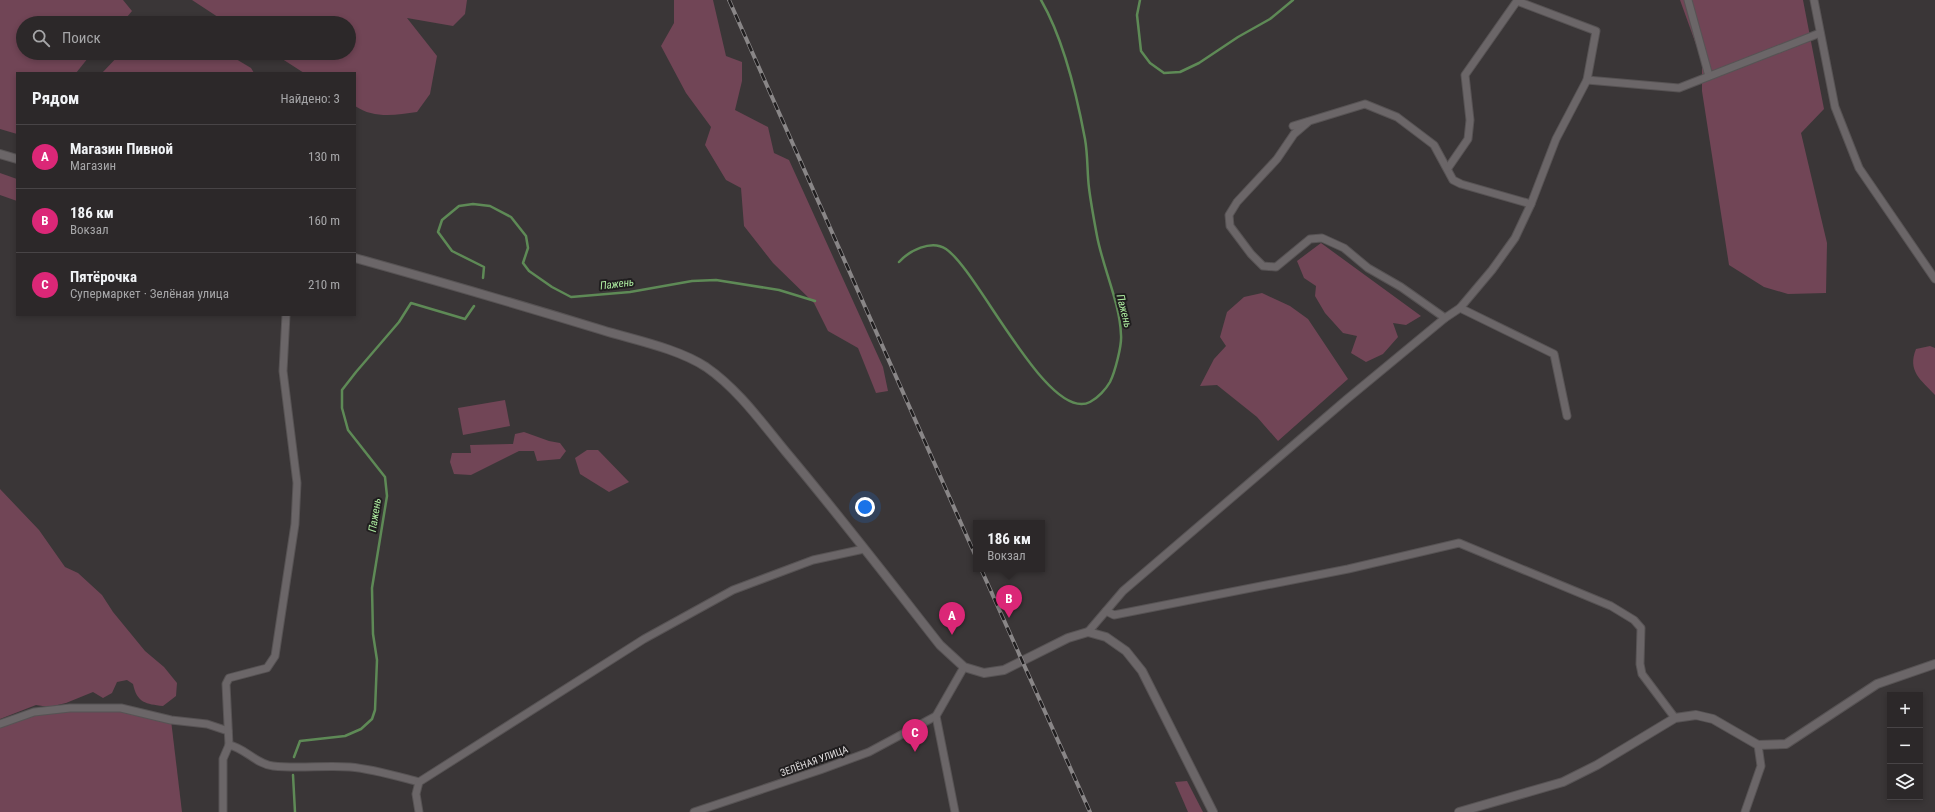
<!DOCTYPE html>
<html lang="ru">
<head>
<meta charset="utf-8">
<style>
	:root { --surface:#2c2829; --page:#343031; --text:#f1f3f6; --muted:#a6a6a8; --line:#484446; --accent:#db2777 }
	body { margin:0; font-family:"Roboto Condensed",sans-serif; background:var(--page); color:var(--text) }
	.controls { position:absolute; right:12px; bottom:12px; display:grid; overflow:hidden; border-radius:0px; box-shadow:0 2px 6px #0003 }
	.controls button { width:36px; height:36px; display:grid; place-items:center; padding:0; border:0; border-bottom:1px solid var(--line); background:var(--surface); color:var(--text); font:20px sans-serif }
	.you { position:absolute; left:865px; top:507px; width:14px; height:14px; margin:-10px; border:3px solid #fff; border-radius:50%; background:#1a73e8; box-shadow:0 0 0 6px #1a73e833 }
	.badge { display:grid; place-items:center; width:26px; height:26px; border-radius:50%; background:var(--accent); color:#fff; font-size:13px; font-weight:700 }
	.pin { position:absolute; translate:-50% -33px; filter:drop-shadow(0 1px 2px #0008) }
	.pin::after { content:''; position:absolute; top:21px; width:14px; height:12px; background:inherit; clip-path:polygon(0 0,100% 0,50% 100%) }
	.popup { position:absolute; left:973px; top:520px; width:72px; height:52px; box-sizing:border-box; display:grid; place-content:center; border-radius:0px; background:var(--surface); filter:drop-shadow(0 1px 3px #0005); font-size:13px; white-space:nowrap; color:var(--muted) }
	.popup b { font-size:15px; color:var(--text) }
	.popup::after { content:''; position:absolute; left:50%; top:100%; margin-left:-8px; border:8px solid transparent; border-top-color:var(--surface) }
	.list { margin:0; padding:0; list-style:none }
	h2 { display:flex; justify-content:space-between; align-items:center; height:52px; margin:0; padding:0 16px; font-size:17px }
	h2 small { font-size:13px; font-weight:400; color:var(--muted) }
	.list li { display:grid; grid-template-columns:26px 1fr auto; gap:12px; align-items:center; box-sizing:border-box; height:64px; padding:0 16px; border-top:1px solid var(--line) }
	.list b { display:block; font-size:15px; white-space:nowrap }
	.list p { margin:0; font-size:13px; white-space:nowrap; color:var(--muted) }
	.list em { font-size:13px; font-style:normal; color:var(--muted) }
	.icon { flex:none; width:22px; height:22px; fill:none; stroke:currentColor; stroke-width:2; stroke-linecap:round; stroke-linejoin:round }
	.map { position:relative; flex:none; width:1935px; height:812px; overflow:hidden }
	.search { position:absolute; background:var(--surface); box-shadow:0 2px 6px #0003; left:16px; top:16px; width:340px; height:44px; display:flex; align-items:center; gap:10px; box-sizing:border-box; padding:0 14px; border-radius:22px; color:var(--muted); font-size:15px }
	.panel { position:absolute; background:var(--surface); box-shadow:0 2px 6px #0003; left:16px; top:72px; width:340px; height:244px; border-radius:0px }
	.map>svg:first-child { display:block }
</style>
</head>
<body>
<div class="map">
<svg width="1935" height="812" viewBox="0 0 1935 812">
	<rect width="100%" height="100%" fill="#3a3637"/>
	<g fill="#714556">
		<polygon points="0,0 123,0 132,11 122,23 23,23 23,53 92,53 76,73 17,73 17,134 0,129"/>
		<path d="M 192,0 L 467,0 L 465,14 L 453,26 L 407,18 L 437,56 L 430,94 L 417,112 C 396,115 374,119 355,106 L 355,73 L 304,73 L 273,53 L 349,53 L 349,23 L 227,23 Z"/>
		<polygon points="674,0 713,0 726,56 742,62 742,81 735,110 768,127 774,153 789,160 883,367 888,391 876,393 858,348 828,331 814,303 773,263 744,226 741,188 726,180 705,145 711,127 686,93 661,46 674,23"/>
		<polygon points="1680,0 1803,0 1824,109 1801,133 1827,243 1826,293 1788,294 1764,287 1729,265 1702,91 1702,61"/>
		<polygon points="121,53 226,53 251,68 254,73 102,73"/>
		<polygon points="0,173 17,179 17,201 0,195"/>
		<polygon points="1321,243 1421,316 1406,325 1393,323 1398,337 1383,354 1366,362 1351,353 1357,336 1343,333 1325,313 1315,296 1316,286 1304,278 1297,261"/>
		<polygon points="1262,293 1290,306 1308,319 1348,379 1278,441 1257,417 1217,385 1200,386 1214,359 1226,346 1220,337 1227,312 1244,297"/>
		<path d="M 1930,346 L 1935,348 L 1935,395 C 1921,380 1907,371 1916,349 Z"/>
		<polygon points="505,400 510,426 463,435 458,408"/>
		<polygon points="524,432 549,441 560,443 566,451 560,459 537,461 534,451 519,451 471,475 454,474 450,462 452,453 471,453 470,445 513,444 515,434"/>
		<polygon points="587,450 598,450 629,482 609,492 580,474 575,458"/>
		<path d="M 0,489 L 39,530 L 65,567 L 78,573 L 102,595 L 113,612 L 145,651 L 164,667 L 177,683 L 176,696 L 163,706 C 146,704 137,703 133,684 L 127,680 L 117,682 L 112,693 L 103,698 L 93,692 L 66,703 L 49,707 L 36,705 L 0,719 Z"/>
		<polygon points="121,708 171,720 182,812 0,812 0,724 34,712"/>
		<polygon points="1187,781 1203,812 1188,812 1175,782"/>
	</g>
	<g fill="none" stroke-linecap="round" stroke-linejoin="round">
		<g stroke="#5e8a56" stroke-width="2.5">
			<polyline points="1140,0 1137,15 1141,51 1150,63 1164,73 1180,72 1199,63 1238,37 1270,19 1293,0"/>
			<path d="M 899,262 C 909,251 931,239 946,249 C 978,270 1048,424 1090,402 C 1098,398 1106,389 1110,382 C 1115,372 1122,345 1121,335 C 1120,303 1103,268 1097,236 C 1094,220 1091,204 1089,188 C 1087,172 1088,156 1085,139 C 1077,96 1063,38 1041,0"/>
			<polyline points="483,278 484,267 452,251 438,232 442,220 459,206 473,204 490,206 511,217 526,236 528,248 523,263 529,271 552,287 571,297 630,292 692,281 716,280 779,290 815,301"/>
			<polyline points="294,757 300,741 345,736 361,729 372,719 375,710 377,660 373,634 372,588 387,496 385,477 348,430 342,408 342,390 356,372 399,322 411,303 465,319 474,306"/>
			<polyline points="293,775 295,812"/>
		</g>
		<g stroke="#575354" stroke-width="9">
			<g id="minor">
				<polyline points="1688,0 1709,76"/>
				<polyline points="1814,0 1835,107 1859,168 1935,279"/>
				<polyline points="1587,80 1679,88 1820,33"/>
				<polyline points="1308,122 1294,134 1277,159 1237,202 1229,215 1230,226 1251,254 1263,266 1276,267 1310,239 1322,238 1344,248 1368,268 1401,287 1445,318"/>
				<polyline points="1293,126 1365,104 1397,117 1434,145 1453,180 1461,184 1531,204"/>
				<polyline points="1460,308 1554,354 1567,416"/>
				<polyline points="1106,611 1114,615 1348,569 1459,543 1611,606 1634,620 1641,628 1640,664 1642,674 1675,718"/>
				<polyline points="1088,632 1123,591 1347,399 1445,318 1460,308 1492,270 1515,238 1531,204 1556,139 1587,80 1596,31 1517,1 1465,75 1470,120 1468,139 1448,168"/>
				<polyline points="0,724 34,712 70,708 121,708 171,720 207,724 228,731"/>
				<polyline points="229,745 226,684 229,678 267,668 275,656 295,524 297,483 283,371 286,315"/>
				<path d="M 223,812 L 223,759 L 229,745 C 245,748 256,764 273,766 C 298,769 324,765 350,767 C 373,769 396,776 419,782"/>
				<polyline points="419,812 416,794 419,782 644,639 733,590 813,560 864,549"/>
				<polyline points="694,812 820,770 869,752 936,716"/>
				<polyline points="955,812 936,716 964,667"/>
				<polyline points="1745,812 1761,766 1758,745"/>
			</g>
		</g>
		<g stroke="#575354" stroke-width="10">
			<g id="tertiary">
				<polyline points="0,154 17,159"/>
				<path d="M 355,258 C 438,281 520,305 602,330 C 634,340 677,348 706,367 C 738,389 762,423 786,452 C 839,515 889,580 940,645 L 964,667 L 984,673 L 1004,670 L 1068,638 L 1088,632 L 1106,637 L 1126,651 L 1142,671 L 1213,812"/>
				<polyline points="1459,812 1563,782 1597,765 1675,718 1696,715 1713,719 1758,745 1786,744 1877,684 1935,664"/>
			</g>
		</g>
		<use href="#minor" stroke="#6b6668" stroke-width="7"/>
		<use href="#tertiary" stroke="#6b6668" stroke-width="8"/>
		<g stroke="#898687" stroke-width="4">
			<g id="rail">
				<polyline points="729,0 976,557"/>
				<polyline points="981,569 1090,812"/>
			</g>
		</g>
		<use href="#rail" stroke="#201e1f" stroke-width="2.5" stroke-dasharray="8" stroke-linecap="butt"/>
	</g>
	<g text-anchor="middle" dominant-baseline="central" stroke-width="4" stroke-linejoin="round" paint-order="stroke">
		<g font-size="10" fill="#e0ddde" stroke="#201e1f">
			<text transform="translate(814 761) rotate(-20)">ЗЕЛЁНАЯ УЛИЦА</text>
		</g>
		<g font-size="11" font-style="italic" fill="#adeca0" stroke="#201e1f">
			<text transform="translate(617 284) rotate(-7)">Пажень</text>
			<text transform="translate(1124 311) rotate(76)">Пажень</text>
			<text transform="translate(375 515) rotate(-81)">Пажень</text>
		</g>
	</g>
</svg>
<div class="controls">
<button>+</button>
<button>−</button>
<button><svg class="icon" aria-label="layers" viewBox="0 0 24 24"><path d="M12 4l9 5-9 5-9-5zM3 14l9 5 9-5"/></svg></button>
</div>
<div class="you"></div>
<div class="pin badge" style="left:952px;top:635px">A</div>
<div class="pin badge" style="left:1009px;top:618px">B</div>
<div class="popup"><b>186 км</b>Вокзал</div>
<div class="pin badge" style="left:915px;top:752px">C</div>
<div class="search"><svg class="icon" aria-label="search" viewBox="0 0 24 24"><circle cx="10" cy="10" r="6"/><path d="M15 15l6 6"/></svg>Поиск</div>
<section class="panel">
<h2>Рядом<small>Найдено: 3</small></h2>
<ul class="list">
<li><span class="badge">A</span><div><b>Магазин Пивной</b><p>Магазин</p></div><em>130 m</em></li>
<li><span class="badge">B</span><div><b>186 км</b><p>Вокзал</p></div><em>160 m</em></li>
<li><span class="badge">C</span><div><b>Пятёрочка</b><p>Супермаркет · Зелёная улица</p></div><em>210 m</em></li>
</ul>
</section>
</div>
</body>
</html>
